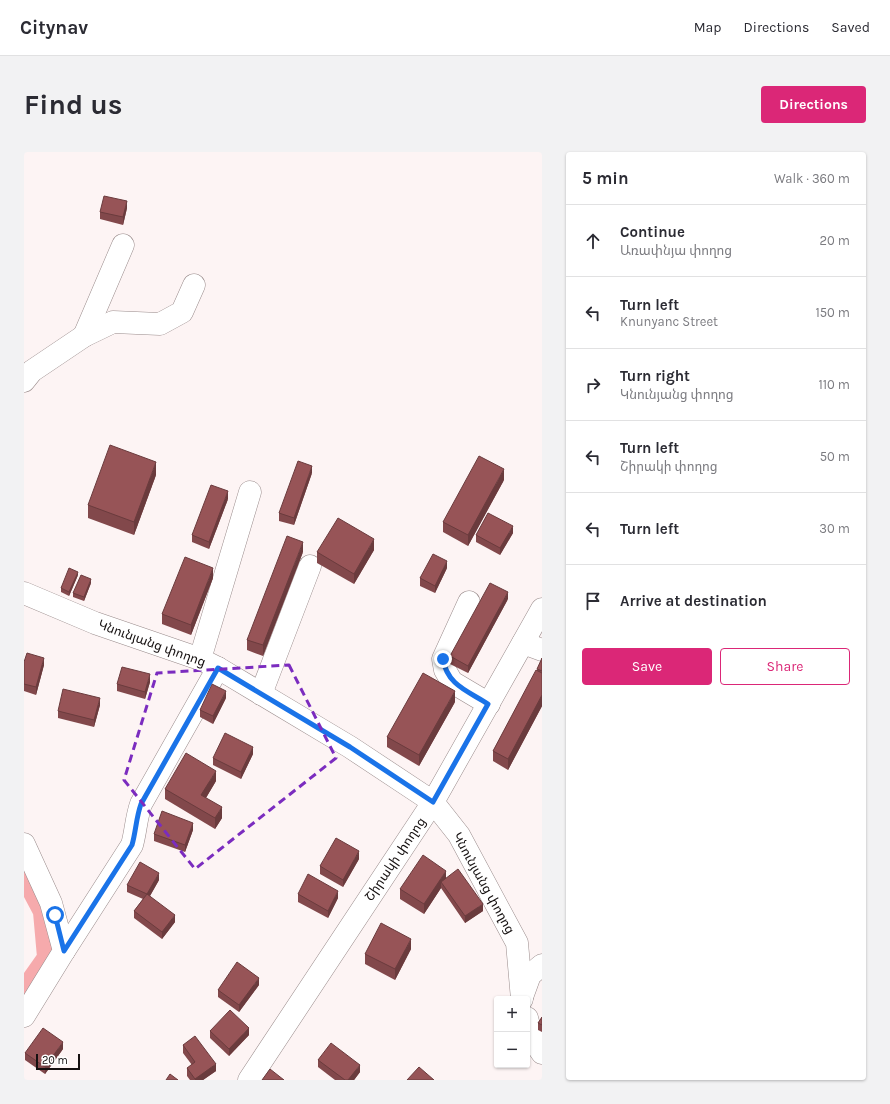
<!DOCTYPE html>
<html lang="en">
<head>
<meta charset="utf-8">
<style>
	:root { --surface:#fff; --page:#f2f2f3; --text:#2b2b33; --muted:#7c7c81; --line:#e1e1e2; --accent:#db2777 }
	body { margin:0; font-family:Karla,"Noto Sans Armenian",sans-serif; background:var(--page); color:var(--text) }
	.controls { position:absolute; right:12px; bottom:12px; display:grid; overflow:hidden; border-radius:4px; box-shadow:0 1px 3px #0004 }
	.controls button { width:36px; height:36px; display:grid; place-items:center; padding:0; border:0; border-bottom:1px solid var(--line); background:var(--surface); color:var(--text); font:20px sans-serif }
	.scale { position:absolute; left:12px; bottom:10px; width:44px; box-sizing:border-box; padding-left:4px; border:2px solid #151010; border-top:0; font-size:11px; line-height:14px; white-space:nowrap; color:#151010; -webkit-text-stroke:3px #fff; paint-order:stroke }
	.stop { position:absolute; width:12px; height:12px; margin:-9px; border:3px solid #1a73e8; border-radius:50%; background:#fff }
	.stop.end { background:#1a73e8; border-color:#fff; box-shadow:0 1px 4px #0008 }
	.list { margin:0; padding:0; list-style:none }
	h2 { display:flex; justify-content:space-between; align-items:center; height:52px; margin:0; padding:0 16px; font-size:17px }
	h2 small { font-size:13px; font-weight:400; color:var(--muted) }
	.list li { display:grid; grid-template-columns:26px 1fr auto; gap:12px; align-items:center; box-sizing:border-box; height:72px; padding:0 16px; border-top:1px solid var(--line) }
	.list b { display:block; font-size:15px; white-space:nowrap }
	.list p { margin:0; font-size:13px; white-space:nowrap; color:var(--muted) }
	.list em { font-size:13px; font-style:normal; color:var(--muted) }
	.actions { display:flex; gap:8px; padding:12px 16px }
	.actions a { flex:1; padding:9px 0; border:1px solid var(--accent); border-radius:4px; text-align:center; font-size:14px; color:var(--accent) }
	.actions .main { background:var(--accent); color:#fff }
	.icon { flex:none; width:22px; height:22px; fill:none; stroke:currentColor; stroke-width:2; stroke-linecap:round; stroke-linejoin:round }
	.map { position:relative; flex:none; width:518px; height:928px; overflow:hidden; border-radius:4px }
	header { display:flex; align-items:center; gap:24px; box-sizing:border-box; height:56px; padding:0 20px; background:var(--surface); border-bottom:1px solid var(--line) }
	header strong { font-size:19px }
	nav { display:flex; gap:22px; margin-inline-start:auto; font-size:14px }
	.intro { display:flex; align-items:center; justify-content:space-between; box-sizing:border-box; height:96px; padding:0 24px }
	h1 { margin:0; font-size:28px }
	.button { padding:10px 18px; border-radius:4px; background:var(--accent); color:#fff; font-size:14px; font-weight:700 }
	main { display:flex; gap:24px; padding:0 24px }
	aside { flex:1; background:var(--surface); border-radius:4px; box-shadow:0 1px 3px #0004 }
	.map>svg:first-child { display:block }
</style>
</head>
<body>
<header>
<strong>Citynav</strong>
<nav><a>Map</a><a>Directions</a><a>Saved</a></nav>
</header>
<div class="intro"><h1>Find us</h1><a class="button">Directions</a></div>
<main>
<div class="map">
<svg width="518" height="928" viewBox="0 0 518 928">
	<rect width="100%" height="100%" fill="#fdf4f4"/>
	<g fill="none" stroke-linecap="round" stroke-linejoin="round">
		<polyline stroke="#f6aaac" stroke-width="16" points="0,728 17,760 21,805 0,835"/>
		<g stroke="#998b8b" stroke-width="23">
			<g id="minor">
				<polyline points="60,184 99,93"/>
				<polyline points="0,229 8,219 60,184 89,170 136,172 158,160 170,133"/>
				<polyline points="0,441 71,471 176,507 194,516 326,595 409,650 435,683 493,791 498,847"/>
				<polyline points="445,450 419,507 421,518 428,530 465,552"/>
				<polyline points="499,491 518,498"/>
				<polyline points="176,507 226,340"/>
				<polyline points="237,542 286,414"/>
				<polyline points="0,692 27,751 40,799 0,864"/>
				<path d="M 40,799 L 108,693 C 112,679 112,666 117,652 L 194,516"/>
				<polyline points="498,845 506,823 518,813"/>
				<polyline points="503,866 509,888 518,901"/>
				<polyline points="225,928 409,650 518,457"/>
			</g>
		</g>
		<use href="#minor" stroke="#fff" stroke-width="22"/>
	</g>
	<g fill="#82484b">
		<polygon points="103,56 99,73 76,67 76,60"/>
		<polygon points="288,321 270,373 255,369 255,361"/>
		<polygon points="132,323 110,383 64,366 64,353"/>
		<polygon points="480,328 444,394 419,380 419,370"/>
		<polygon points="204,347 185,397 168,390 168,383"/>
		<polygon points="489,381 476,403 452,390 452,383"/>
		<polygon points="350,398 330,432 293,411 293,400"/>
		<polygon points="279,400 239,504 223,498 223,488"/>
		<polygon points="423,416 411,441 396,434 396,426"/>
		<polygon points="54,423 45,444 37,440 37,436"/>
		<polygon points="189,426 167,483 138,472 138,462"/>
		<polygon points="67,431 60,449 49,445 49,441"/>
		<polygon points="484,447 444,521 426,512 426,504"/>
		<polygon points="518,506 518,554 484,618 469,609 469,599 513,518"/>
		<polygon points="0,510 20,513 12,543 0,539"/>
		<polygon points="126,530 121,547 93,539 93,532"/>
		<polygon points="202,546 189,572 176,565 176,558"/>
		<polygon points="431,550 395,614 363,595 363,585"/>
		<polygon points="76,553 70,575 34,566 34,559"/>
		<polygon points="229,602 217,627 189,613 189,606"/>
		<polygon points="192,629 182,646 198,666 191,677 141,647 141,637"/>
		<polygon points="169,678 161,700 130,689 130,682"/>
		<polygon points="335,707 319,735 296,722 296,714"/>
		<polygon points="422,726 459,759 441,771 417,736 400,762 376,747 376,737"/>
		<polygon points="135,728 126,744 151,770 138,787 110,766 110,759 119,747 103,740 103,733"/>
		<polygon points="274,742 314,746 304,766 274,750"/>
		<polygon points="387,797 371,828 341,812 341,802"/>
		<polygon points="235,833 215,860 194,845 194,838"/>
		<polygon points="518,865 518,880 514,878 514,871"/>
		<polygon points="186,879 225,883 205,904 186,886"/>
		<polygon points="159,893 192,919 179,928 166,928 163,924 163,916 168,913 159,901"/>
		<polygon points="39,897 21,922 1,908 1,901"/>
		<polygon points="294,908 336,920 330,928 311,928 294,915"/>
	</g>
	<g fill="#6a3b3d">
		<polygon points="103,49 103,56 99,73 99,65"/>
		<polygon points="132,310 132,323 110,383 110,370"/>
		<polygon points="288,314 288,321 270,373 270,366"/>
		<polygon points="480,317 480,328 444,394 444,383"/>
		<polygon points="204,339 204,347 185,397 185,390"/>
		<polygon points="489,374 489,381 476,403 476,396"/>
		<polygon points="350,387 350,398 330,432 330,422"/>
		<polygon points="279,390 279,400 239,504 239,493"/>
		<polygon points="423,409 423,416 411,441 411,434"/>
		<polygon points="189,416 189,426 167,483 167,473"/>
		<polygon points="54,420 54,423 45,444 45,440"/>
		<polygon points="67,427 67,431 60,449 60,445"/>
		<polygon points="484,440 484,447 444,521 444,514"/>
		<polygon points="20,506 20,513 12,543 12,535"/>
		<polygon points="126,522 126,530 121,547 121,540"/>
		<polygon points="202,539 202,546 189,572 189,564"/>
		<polygon points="431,539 431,550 395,614 395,603"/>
		<polygon points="518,543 518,554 484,618 484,607"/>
		<polygon points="76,546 76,553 70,575 70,568"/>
		<polygon points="229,595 229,602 217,627 217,620"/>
		<polygon points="192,619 192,629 177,654 177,643"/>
		<polygon points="198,655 198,666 191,677 191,666"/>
		<polygon points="169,671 169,678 161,700 161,693"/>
		<polygon points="335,699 335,707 319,735 319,728"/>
		<polygon points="422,719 422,729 417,730 417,736 400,762 400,752"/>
		<polygon points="135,721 135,728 123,749 123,742"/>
		<polygon points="314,739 314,746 304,766 304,759"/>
		<polygon points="459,752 459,759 441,771 441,764"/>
		<polygon points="151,763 151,770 138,787 138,780"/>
		<polygon points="387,787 387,797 371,828 371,817"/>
		<polygon points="235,826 235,833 215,860 215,853"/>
		<polygon points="225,876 225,883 205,904 205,897"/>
		<polygon points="39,890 39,897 21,922 21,915"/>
		<polygon points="192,912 192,919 179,928 171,928 171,927"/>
		<polygon points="336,913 336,920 330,928 324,928"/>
	</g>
	<g fill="#975457" stroke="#6a3b3d">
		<polygon points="80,44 103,49 99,65 76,60"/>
		<polygon points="86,293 132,310 110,370 64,353"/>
		<polygon points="455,304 480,317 444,383 419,370"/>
		<polygon points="274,309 288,314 270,366 255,361"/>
		<polygon points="187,333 204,339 185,390 168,383"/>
		<polygon points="464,361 489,374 476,396 452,383"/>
		<polygon points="314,366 350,387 330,422 293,400"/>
		<polygon points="263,384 279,390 239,493 223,488"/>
		<polygon points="409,402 423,409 411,434 396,426"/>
		<polygon points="161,405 189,416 167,473 138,462"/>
		<polygon points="45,416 54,420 45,440 37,436"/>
		<polygon points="57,423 67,427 60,445 49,441"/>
		<polygon points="466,431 484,440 444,514 426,504"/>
		<polygon points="3,501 20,506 12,535 0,532 0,510"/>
		<polygon points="518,506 518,519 513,517"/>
		<polygon points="98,515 126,522 121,540 93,532"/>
		<polygon points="512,518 518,521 518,543 484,607 469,599"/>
		<polygon points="399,521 431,539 395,603 363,585"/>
		<polygon points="188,532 202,539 189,564 176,558"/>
		<polygon points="39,537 76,546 70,568 34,559"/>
		<polygon points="201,581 229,595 217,620 189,606"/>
		<polygon points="162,601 192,619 177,643 198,655 191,666 141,637"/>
		<polygon points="138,659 169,671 161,693 130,682"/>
		<polygon points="312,686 335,699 319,728 296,714"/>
		<polygon points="399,703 422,719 400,752 376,737"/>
		<polygon points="116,710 135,721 123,742 103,733"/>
		<polygon points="434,717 459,752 441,764 417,730"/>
		<polygon points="284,722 314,739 304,759 274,742"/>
		<polygon points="123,742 151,763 138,780 110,759"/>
		<polygon points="357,771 387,787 371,817 341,802"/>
		<polygon points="213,810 235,826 215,853 194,838"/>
		<polygon points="206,858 225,876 205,897 186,879"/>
		<polygon points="518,865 518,873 514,871"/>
		<polygon points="19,876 39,890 21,915 1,901"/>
		<polygon points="171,884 192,912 171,927 163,916 171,910 159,893"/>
		<polygon points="307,891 336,913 324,928 321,928 294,908"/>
		<polygon points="395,915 410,928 383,928"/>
		<polygon points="246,917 260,928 238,928"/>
		<polygon points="146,922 154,928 142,928"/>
	</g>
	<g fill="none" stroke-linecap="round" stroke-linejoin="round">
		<path stroke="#1a73e8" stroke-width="5" d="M 31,763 L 40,799 L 108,693 C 112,679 112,666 117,652 L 194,516 L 326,595 L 409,650 L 464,552 C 444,539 423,533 419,507"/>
	</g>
	<path fill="none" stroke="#7b2cbf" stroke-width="3" stroke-dasharray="8 5" stroke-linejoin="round" d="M 265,513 L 312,606 L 171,717 L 100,628 L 133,521 Z"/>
	<g text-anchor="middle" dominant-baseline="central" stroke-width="4" stroke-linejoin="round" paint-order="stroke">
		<g font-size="13" fill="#151010" stroke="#fff">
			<text transform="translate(128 491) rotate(20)">Կնունյանց փողոց</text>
			<text transform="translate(371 707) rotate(-56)">Շիրակի փողոց</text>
			<text transform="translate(460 731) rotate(61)">Կնունյանց փողոց</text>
		</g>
	</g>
</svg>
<div class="controls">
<button>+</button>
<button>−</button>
</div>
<div class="scale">20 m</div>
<div class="stop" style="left:31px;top:763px"></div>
<div class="stop end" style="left:419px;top:507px"></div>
</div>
<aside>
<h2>5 min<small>Walk · 360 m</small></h2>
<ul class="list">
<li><svg class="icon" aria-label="ahead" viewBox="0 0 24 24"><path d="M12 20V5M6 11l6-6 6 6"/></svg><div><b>Continue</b><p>Առափնյա փողոց</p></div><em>20 m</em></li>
<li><svg class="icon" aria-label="left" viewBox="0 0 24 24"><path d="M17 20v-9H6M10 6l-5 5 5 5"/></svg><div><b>Turn left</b><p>Knunyanc Street</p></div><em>150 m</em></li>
<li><svg class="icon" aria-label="right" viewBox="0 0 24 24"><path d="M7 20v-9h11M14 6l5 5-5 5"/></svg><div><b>Turn right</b><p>Կնունյանց փողոց</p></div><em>110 m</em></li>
<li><svg class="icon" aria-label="left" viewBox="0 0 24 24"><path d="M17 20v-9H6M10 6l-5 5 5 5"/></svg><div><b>Turn left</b><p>Շիրակի փողոց</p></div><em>50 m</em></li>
<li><svg class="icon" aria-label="left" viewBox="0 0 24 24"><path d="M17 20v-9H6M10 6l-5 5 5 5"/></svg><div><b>Turn left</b></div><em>30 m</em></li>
<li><svg class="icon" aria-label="arrive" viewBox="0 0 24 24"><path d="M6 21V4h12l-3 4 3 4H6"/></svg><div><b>Arrive at destination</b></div></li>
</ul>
<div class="actions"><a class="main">Save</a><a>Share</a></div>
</aside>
</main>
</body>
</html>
